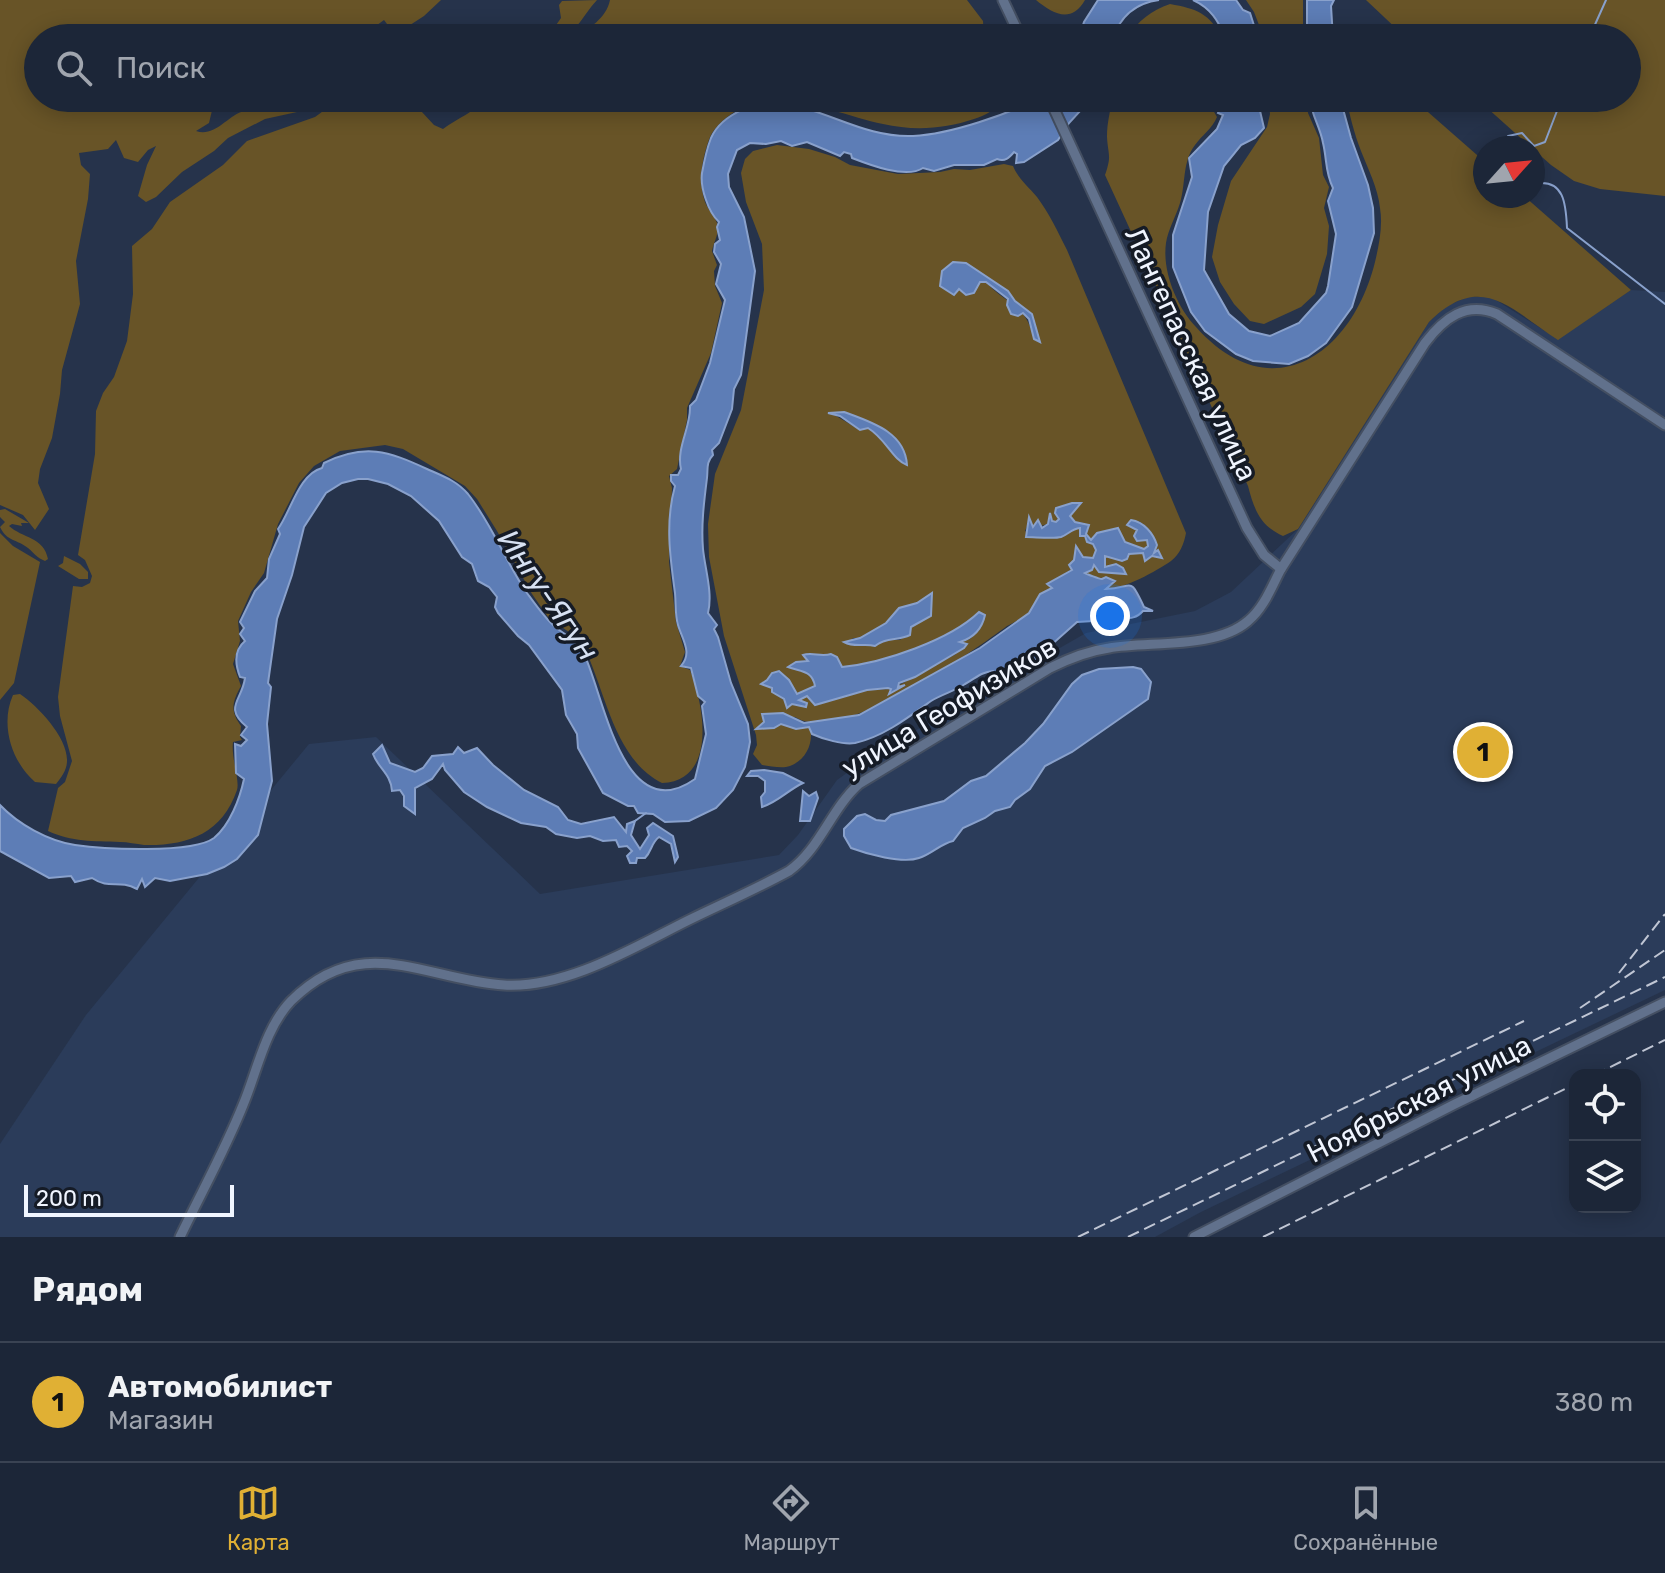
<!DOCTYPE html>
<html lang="ru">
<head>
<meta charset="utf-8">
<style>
	:root { --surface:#1c2638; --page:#252e40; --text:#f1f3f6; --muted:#a0a5ae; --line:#3a4353; --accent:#e0b034 }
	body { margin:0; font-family:Rubik,sans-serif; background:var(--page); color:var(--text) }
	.controls { position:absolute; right:24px; bottom:24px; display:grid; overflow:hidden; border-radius:16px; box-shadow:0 4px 20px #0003 }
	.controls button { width:72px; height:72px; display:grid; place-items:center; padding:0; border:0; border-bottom:2px solid var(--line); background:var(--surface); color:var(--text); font:40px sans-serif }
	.compass { position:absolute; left:1473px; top:136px; width:72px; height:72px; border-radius:50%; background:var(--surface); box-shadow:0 4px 20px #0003; rotate:63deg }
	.scale { position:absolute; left:24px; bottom:20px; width:210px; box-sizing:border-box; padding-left:8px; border:4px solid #f0f5ff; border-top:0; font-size:22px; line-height:28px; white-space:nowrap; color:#f0f5ff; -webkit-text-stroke:6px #151b26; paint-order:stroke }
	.you { position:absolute; left:1110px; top:616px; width:28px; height:28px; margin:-20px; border:6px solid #fff; border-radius:50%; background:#1a73e8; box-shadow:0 0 0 12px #1a73e833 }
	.badge { display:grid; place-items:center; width:52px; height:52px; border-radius:50%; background:var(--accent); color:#111; font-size:26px; font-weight:700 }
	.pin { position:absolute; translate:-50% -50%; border:4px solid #fff; box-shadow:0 2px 8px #0006 }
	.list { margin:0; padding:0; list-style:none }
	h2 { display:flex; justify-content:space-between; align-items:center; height:104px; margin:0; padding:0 32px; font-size:34px }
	h2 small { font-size:26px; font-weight:400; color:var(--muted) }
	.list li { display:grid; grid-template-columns:52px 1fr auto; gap:24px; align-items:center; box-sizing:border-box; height:120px; padding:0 32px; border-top:2px solid var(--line) }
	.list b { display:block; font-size:30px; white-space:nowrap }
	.list p { margin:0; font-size:26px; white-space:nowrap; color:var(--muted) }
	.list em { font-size:26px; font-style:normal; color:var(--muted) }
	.icon { flex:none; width:44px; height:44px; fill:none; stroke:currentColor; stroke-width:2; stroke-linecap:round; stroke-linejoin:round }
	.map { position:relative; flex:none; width:1665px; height:1237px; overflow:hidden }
	.search { position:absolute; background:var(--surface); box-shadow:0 4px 20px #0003; left:24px; right:24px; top:24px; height:88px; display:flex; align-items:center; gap:20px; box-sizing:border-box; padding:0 28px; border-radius:44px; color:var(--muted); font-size:30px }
	.sheet { height:224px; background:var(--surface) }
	nav { display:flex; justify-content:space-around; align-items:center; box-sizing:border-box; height:112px; border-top:2px solid var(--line); background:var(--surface); font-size:22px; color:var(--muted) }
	nav a { display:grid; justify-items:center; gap:4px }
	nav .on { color:var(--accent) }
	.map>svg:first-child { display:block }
</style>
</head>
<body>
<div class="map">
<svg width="1665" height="1237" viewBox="0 0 1665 1237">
	<rect width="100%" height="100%" fill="#26334b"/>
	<polygon fill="#2b3c5a" points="1631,290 1665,292 1665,990 1201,1212 1155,1237 0,1237 0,1144 86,1015 309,744 376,737 540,894 779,855 798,835 837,780 869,757 1086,633 1195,611 1231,592 1298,529 1429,322 1445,307 1467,297 1491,297 1558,339"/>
	<g fill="#685427" fill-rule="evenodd">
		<path d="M 0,0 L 441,0 L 424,16 L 390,38 L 390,28 L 384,20 L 369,31 L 357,32 L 353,38 L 38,38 L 38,98 L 215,98 L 209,123 L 196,131 C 214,137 226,118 241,112 C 269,101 287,98 316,98 L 297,112 L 265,119 L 228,138 L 214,151 L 182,172 L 156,197 L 146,202 L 138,196 L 147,165 L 156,146 L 148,150 L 138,162 L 124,158 L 116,140 L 108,149 L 79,153 L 81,165 L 90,174 L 88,199 L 76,261 L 80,304 L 62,370 L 60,394 L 52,438 L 40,469 L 38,483 L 49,509 L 35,530 L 23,515 L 0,505 Z"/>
		<path d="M 597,0 C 580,18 577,38 547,38 L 561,18 L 559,5 L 562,1 Z"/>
		<path d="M 610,0 L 967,0 L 983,21 L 984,38 L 574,38 C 589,28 606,19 610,0 Z"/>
		<path d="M 1036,0 L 1085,0 C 1071,24 1053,14 1036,0 Z"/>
		<polygon points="1246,0 1303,0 1303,38 1264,38 1254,12"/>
		<path d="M 1366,0 L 1665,0 L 1665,196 L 1600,189 L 1574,181 L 1551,165 L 1476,98 L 1627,98 L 1627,38 L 1462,38 C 1441,20 1424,22 1401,33 Z"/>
		<path d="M 1170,4 C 1197,9 1209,13 1222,38 L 1128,38 C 1137,21 1152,10 1170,4 Z"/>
		<path d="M 341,98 L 409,98 L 434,125 L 443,129 C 458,118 474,112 488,98 L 1002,98 C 997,110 986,115 974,119 C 945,129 913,131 883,124 C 836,114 775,83 730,115 C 723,120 714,128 710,137 C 702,158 698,181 705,202 C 708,209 715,217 717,223 C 720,233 714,241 712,251 L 717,265 L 714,271 L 715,286 L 722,303 L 711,353 L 687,408 L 687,420 L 677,469 L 669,476 L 672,488 L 669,562 L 676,622 L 685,652 L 680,666 L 690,670 C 704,704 718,781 662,783 C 614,759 606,692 584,647 L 577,638 L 548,617 L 532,594 L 497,531 L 477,499 L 465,486 L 403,449 L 385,445 L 340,451 L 314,466 L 299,483 L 278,524 L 264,573 L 251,592 L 238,621 L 240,641 L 233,664 L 241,686 C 232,702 230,711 241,726 L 240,737 L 242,740 L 233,742 C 231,758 240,780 237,790 C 222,834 187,846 144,845 C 136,844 128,842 120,842 C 93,841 72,842 48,831 L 58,788 L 65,782 L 72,761 L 60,716 L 58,697 L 73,586 L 82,587 L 90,583 L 92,576 L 85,560 L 78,555 L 95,454 L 96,411 L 103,393 L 114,377 L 127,341 L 133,294 L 132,246 L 152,229 L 170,202 L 223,165 L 247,141 L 315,117 Z"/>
		<path d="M 1113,98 L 1220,98 L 1213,110 L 1217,117 C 1212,129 1202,135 1195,145 C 1182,162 1186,184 1180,203 C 1176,216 1168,230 1166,243 C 1162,272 1177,307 1196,327 C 1271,411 1352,355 1375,262 C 1379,245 1383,226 1380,208 C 1378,188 1368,169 1361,151 C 1354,133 1350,116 1346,98 L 1412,98 L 1485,162 L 1485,196 L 1524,196 L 1631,290 L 1558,340 C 1509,308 1481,271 1429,322 L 1298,529 L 1283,536 C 1260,526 1254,509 1248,486 L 1105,175 C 1112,155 1108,155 1107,137 C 1107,123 1110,111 1113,98 Z"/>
		<polygon points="1268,98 1307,98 1308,113 1319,138 1323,175 1329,187 1324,208 1329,226 1327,254 1315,294 1301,307 1264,324 1250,321 1234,304 1220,282 1212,257 1218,225 1231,181 1267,127 1270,114"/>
		<path d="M 777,145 L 809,149 L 835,157 L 850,165 L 898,174 L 940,172 L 954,169 L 970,170 L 1004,164 L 1013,166 C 1019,180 1028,186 1037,197 C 1049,213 1058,232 1067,250 L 1186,533 C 1184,544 1180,554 1171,561 C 1157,571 1123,589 1106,590 L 1102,579 L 1085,573 L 1086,571 L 1092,570 L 1095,564 L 1126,574 L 1105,568 L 1105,556 L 1144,553 L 1145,561 L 1152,556 L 1161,556 L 1158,551 L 1154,553 L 1157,545 L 1150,531 L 1139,521 L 1137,530 L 1147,540 L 1148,547 L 1144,549 L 1125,542 L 1119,531 L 1097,533 L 1091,540 L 1086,534 L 1084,523 L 1075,522 L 1070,516 L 1079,503 L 1064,505 L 1056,522 L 1052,521 L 1050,514 L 1048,524 L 1033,528 L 1030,519 L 1025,531 L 1038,537 L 1080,528 L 1096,550 L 1093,558 L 1074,560 L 1072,569 L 1048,584 L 1053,588 C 1037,596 1040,603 1028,613 C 1022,619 1014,622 1007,626 C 969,654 840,746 795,717 L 764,722 L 758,729 L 774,728 L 781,724 L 796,729 L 810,727 C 814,743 806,760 790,766 C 782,769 771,766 762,765 L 753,754 L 757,745 L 756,735 L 724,636 L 709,557 L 708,524 L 715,474 L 741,410 L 764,290 L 762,244 L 746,202 L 741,173 L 745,159 L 753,151 ZM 966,263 L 1008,291 L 1015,301 L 1032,314 L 1034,339 C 1024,300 1008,307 986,282 L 981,282 L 966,295 L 959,289 ZM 844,412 C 870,421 905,433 907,465 C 893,453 884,437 868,428 L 860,430 L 831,413 ZM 932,594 L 931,616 L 911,627 L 900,640 L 882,640 L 860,645 L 852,638 L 860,638 L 886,623 L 899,609 L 917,603 ZM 979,612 L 983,624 L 970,639 L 958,643 L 956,654 L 892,689 L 867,690 L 820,702 L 807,696 L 801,697 L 798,701 L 802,702 C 790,704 778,700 773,688 L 761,683 L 767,680 L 789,680 L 797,694 L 815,686 L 814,678 L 808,671 L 798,671 L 796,662 L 808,660 L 804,656 L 808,654 L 837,657 L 842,667 C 884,662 948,642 979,612 Z"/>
		<path d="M 5,509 L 29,523 L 21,523 L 22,526 L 12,524 L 9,526 C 22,538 44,537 48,559 L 45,561 C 36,557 35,554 28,548 C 17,539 7,542 0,527 L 5,522 L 0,517 L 0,510 Z"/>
		<polygon points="0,533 13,546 40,562 14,683 0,700"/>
		<polygon points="64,556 80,564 88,572 88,579 79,579 58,566 63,563"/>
		<path d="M 20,694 C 38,706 68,738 67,761 C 67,770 61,778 56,784 L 35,782 C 11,761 0,724 13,695 Z"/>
	</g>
	<g fill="#5d7db6" stroke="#89a1cc" stroke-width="2">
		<path d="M 1098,0 L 1159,0 C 1136,3 1121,15 1113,38 L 1079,38 L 1084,22 Z"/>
		<path d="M 1193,0 L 1236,0 L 1243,10 L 1250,13 L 1258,38 L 1226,38 C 1218,21 1211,8 1193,0 Z"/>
		<polygon points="1307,0 1334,0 1331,6 1333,38 1307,38"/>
		<path d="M 1041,98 L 1092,98 L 1069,123 L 1058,140 L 1024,162 L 1016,163 L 1017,154 L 1014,152 C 1009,158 1005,162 997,159 L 984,165 L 954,165 L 934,171 L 923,168 C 906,179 870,165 852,158 L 851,154 L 844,152 L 840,156 L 807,142 L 792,146 L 781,141 L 766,144 L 750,143 L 737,150 L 728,174 L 729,187 L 744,217 L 755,271 L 741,375 L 734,389 L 732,409 L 719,443 L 712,450 L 713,455 C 706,462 708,469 707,478 C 704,502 701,525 703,549 C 705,569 713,593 708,613 L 717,625 L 714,629 L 718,637 L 731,683 L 748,724 L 750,742 L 745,767 L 733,790 L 716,808 L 689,821 L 665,822 L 653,814 L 638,813 L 634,806 L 628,806 L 603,793 L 578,748 L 577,734 L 566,715 L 562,690 L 529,645 L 518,636 L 498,613 L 495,607 L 497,597 L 489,587 L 478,581 L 472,564 L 462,557 L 439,521 L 411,496 L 388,484 L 368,479 L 358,479 L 342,483 L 326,493 L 304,527 L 292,575 L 277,619 L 268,683 L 271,687 L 267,724 L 272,781 L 258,835 L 237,859 L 224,867 L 207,874 L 170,881 L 155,878 L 145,887 L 142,879 L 137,889 C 118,879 110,890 92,878 L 75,882 L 71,876 L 49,878 L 0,851 L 0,805 C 18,824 48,841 75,845 C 102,849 193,854 214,838 C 230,825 240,798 244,779 L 236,773 L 235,744 L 241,746 L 247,740 L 241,735 L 247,727 C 223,707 242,701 245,678 L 240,677 C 235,664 234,650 245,641 L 240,634 L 244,628 L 240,622 L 255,591 L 267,578 L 269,559 L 280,534 L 278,529 C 291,511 299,474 322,468 L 324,463 C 365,443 388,451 427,469 C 443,476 457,481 468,494 C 492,524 505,561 527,593 C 535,604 544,617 554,626 C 565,635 577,640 584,654 C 604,695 623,830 695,779 L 706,734 L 702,706 L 705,702 L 698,696 L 691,668 L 681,666 C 693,653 682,639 678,625 C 675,615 676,604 675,593 C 670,557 665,522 675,486 L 671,481 L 671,475 L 678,475 L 681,469 C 676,448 691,427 690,406 L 696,400 L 710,363 L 725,300 L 716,284 L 721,264 L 714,252 L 715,244 L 720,240 L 717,227 L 719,222 C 708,212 700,187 702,173 C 704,162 707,148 711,138 C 722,113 760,99 784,103 C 829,111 866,138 913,136 C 952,134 1007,114 1041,98 Z"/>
		<path d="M 1224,98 L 1257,98 L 1264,128 L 1255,138 L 1241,145 L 1224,166 L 1208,212 L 1204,270 L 1229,314 L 1249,331 L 1270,336 L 1299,323 L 1326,293 L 1328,286 L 1336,234 L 1328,201 L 1333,188 C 1325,172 1327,159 1323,143 C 1320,126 1311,115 1310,98 L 1340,98 L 1351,138 L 1368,185 L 1373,208 L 1374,233 L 1352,307 L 1326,343 L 1308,356 L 1289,364 L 1253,361 L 1236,354 L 1205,331 L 1191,312 L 1173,267 L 1173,235 L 1192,177 L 1189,158 L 1217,129 L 1223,115 L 1218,113 Z"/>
		<polygon points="953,262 966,263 1008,291 1015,301 1032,314 1040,342 1034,339 1029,319 1023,313 1018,316 1011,314 1007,305 1008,299 986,282 980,282 974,293 966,295 959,289 954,295 940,286 942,271"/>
		<path d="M 844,412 C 871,422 905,432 907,465 C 893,460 886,439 868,428 L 860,430 L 840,416 L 828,413 Z"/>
		<path d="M 1072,503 L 1081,503 L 1070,516 L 1075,522 L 1089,525 L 1086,534 L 1091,540 L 1097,533 L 1118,528 L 1125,542 L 1144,549 L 1148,546 L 1147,540 L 1137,541 L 1134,536 L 1137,530 L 1127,525 L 1131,520 C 1144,522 1153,533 1157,545 L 1154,553 L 1158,550 L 1162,558 L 1152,556 L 1145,561 L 1143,553 L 1129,554 L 1127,559 L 1122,561 L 1105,556 L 1105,567 L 1116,564 L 1123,568 L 1126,574 L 1099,572 L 1094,565 L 1092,570 L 1085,573 C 1087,574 1099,579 1102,579 L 1106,577 L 1115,581 L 1106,589 C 1134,588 1129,575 1144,607 L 1153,611 L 1143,611 C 1135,620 1127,618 1116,619 L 1118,628 L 1111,630 L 1094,621 L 1077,622 L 1031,663 L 996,679 L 993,671 C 981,672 976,678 965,684 C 955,691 942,694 931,701 C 909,717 883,737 855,743 C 843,745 823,739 812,734 L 809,727 L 796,729 L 781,724 L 774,728 L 756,729 L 764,722 L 762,714 L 783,713 L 804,723 L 859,715 L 980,648 L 1029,613 L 1040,594 L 1052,588 L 1047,584 L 1072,570 L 1069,565 L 1074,560 L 1076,546 L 1083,557 L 1093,558 L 1096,550 L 1093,544 L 1087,542 L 1085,536 L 1080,536 L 1080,528 C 1071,529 1069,534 1061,537 C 1054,539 1035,537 1026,537 L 1029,517 L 1033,527 L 1038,520 L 1042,528 L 1048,524 L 1050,513 L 1052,521 L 1056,522 L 1059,519 L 1055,513 L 1056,508 Z"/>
		<path d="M 932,593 L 931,616 L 911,627 L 910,635 C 898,641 886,637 875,646 C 864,643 855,648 844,642 L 860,638 L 886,623 L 899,608 L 917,603 Z"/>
		<path d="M 979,612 L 985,615 C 982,629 973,638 960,642 L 967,644 L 964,648 L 915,677 L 899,683 L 898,687 L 905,685 L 889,694 L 891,689 L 888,688 L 867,690 L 815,705 L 807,696 L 799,700 L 807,703 L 806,707 L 792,704 L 787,708 L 784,699 L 772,692 L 772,688 L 761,684 L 767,680 L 772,673 L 779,671 L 789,680 L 797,694 L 815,686 C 812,670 801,672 788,667 L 796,662 L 808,661 L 803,655 C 812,652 821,657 831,654 L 837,657 L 842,667 C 883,663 950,640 979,612 Z"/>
		<path d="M 1133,667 L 1141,669 L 1151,682 L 1148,699 L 1072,752 L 1045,766 L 1030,789 L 1015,800 L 1010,807 L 995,811 L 985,818 L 963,828 L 953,841 C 940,844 932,854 919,858 C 902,864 867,854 851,848 L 844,836 L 844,829 L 857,816 L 865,814 L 876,820 L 885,821 L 891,815 L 944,801 L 971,781 L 986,776 L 1025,743 L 1043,724 L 1072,684 L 1082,675 L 1099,669 Z"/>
		<path d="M 382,745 L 390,763 L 415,772 L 423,768 L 432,756 L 453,754 L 458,747 L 464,753 L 477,748 L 493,765 L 524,790 L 558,807 L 568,820 L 581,824 L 614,817 L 626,832 L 627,824 L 635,821 L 631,835 L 640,849 L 649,835 L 647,828 L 653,823 L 673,836 L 678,857 L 675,862 L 671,844 L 659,837 C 651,843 652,851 645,858 L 637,858 L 636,863 L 630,863 L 627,856 L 632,851 L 627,846 L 619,847 L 616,840 L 603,841 L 590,836 L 577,838 L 556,834 L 546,827 L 521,823 L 487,807 L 464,792 L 445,770 L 443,764 L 432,779 L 415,788 L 415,814 L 404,806 L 404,796 L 400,790 L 392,791 C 391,774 378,768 373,754 Z"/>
		<path d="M 764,770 L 783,773 L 803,783 C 788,790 778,802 762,807 L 761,797 L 765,792 L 765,781 L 758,776 L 747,776 L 751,771 Z"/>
		<polygon points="803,791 809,796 816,792 818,798 810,821 800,821"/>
	</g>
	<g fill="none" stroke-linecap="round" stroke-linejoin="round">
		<g stroke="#89a1cc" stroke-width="2">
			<polyline points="1589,38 1606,0"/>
			<polyline points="1504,148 1508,136 1522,133 1534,146 1545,142 1562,98"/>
			<path d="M 1533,184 C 1565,177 1566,206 1567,228 L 1665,304"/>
			<polyline points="635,821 646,813"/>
		</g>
		<g stroke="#444f62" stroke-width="13">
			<g id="secondary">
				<polyline points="1003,0 1021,38"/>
				<polyline points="1049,98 1247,528 1264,555 1281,569"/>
				<path d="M 180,1237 C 201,1193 225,1150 243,1105 C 257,1072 265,1028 291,1001 C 362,930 425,980 504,985 C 567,989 636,946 691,919 C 724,903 758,888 789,871 C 820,849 831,809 859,784 L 1050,668 C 1070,658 1088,651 1109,648 C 1150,641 1216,649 1248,621 C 1264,608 1272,586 1281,569 L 1425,343 C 1444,318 1466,301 1497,314 L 1665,425"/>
				<polyline points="1194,1237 1455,1104 1665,1002"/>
			</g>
		</g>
		<use href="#secondary" stroke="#61718c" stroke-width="9"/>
		<g stroke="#c0c6d4" stroke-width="2" stroke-dasharray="12 6" stroke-linecap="butt">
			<polyline points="1619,973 1665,914"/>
			<polyline points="1580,1008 1665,950"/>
			<polyline points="1594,1075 1665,1040"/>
			<polyline points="1078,1237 1524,1021"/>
			<polyline points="1128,1237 1665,977"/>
			<polyline points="1263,1237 1575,1084"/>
		</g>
	</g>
	<g text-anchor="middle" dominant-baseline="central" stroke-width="7" stroke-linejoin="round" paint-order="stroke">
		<g font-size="28" fill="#f0f5ff" stroke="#151b26">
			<text transform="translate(1191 354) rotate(65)">Лангепасская улица</text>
			<text transform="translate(949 707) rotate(-31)">улица Геофизиков</text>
			<text transform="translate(1419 1099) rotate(-27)">Ноябрьская улица</text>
		</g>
		<g font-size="30" font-style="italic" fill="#d7e1f2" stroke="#151b26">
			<text transform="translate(548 595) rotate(55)">Ингу-Ягун</text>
		</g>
	</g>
</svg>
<div class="controls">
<button><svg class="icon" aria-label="locate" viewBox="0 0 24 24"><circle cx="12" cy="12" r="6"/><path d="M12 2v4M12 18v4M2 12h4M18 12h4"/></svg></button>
<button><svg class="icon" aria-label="layers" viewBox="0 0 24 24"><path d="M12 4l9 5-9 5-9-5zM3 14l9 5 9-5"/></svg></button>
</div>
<svg class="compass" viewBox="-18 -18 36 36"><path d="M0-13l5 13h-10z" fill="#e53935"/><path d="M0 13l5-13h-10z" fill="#a0a5ae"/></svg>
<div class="scale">200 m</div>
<div class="you"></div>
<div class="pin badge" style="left:1483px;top:752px">1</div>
<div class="search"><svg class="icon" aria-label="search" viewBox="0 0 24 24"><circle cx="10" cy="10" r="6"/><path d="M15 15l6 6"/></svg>Поиск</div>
</div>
<section class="sheet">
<h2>Рядом<small></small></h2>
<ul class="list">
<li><span class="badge">1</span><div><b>Автомобилист</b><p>Магазин</p></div><em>380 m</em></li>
</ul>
</section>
<nav>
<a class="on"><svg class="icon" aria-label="map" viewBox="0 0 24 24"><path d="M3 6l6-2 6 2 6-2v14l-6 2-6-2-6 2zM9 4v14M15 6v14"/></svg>Карта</a>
<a><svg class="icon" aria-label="directions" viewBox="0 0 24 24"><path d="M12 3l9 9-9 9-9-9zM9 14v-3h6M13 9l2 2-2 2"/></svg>Маршрут</a>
<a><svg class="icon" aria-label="saved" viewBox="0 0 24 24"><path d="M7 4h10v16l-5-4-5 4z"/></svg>Сохранённые</a>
</nav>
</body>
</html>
